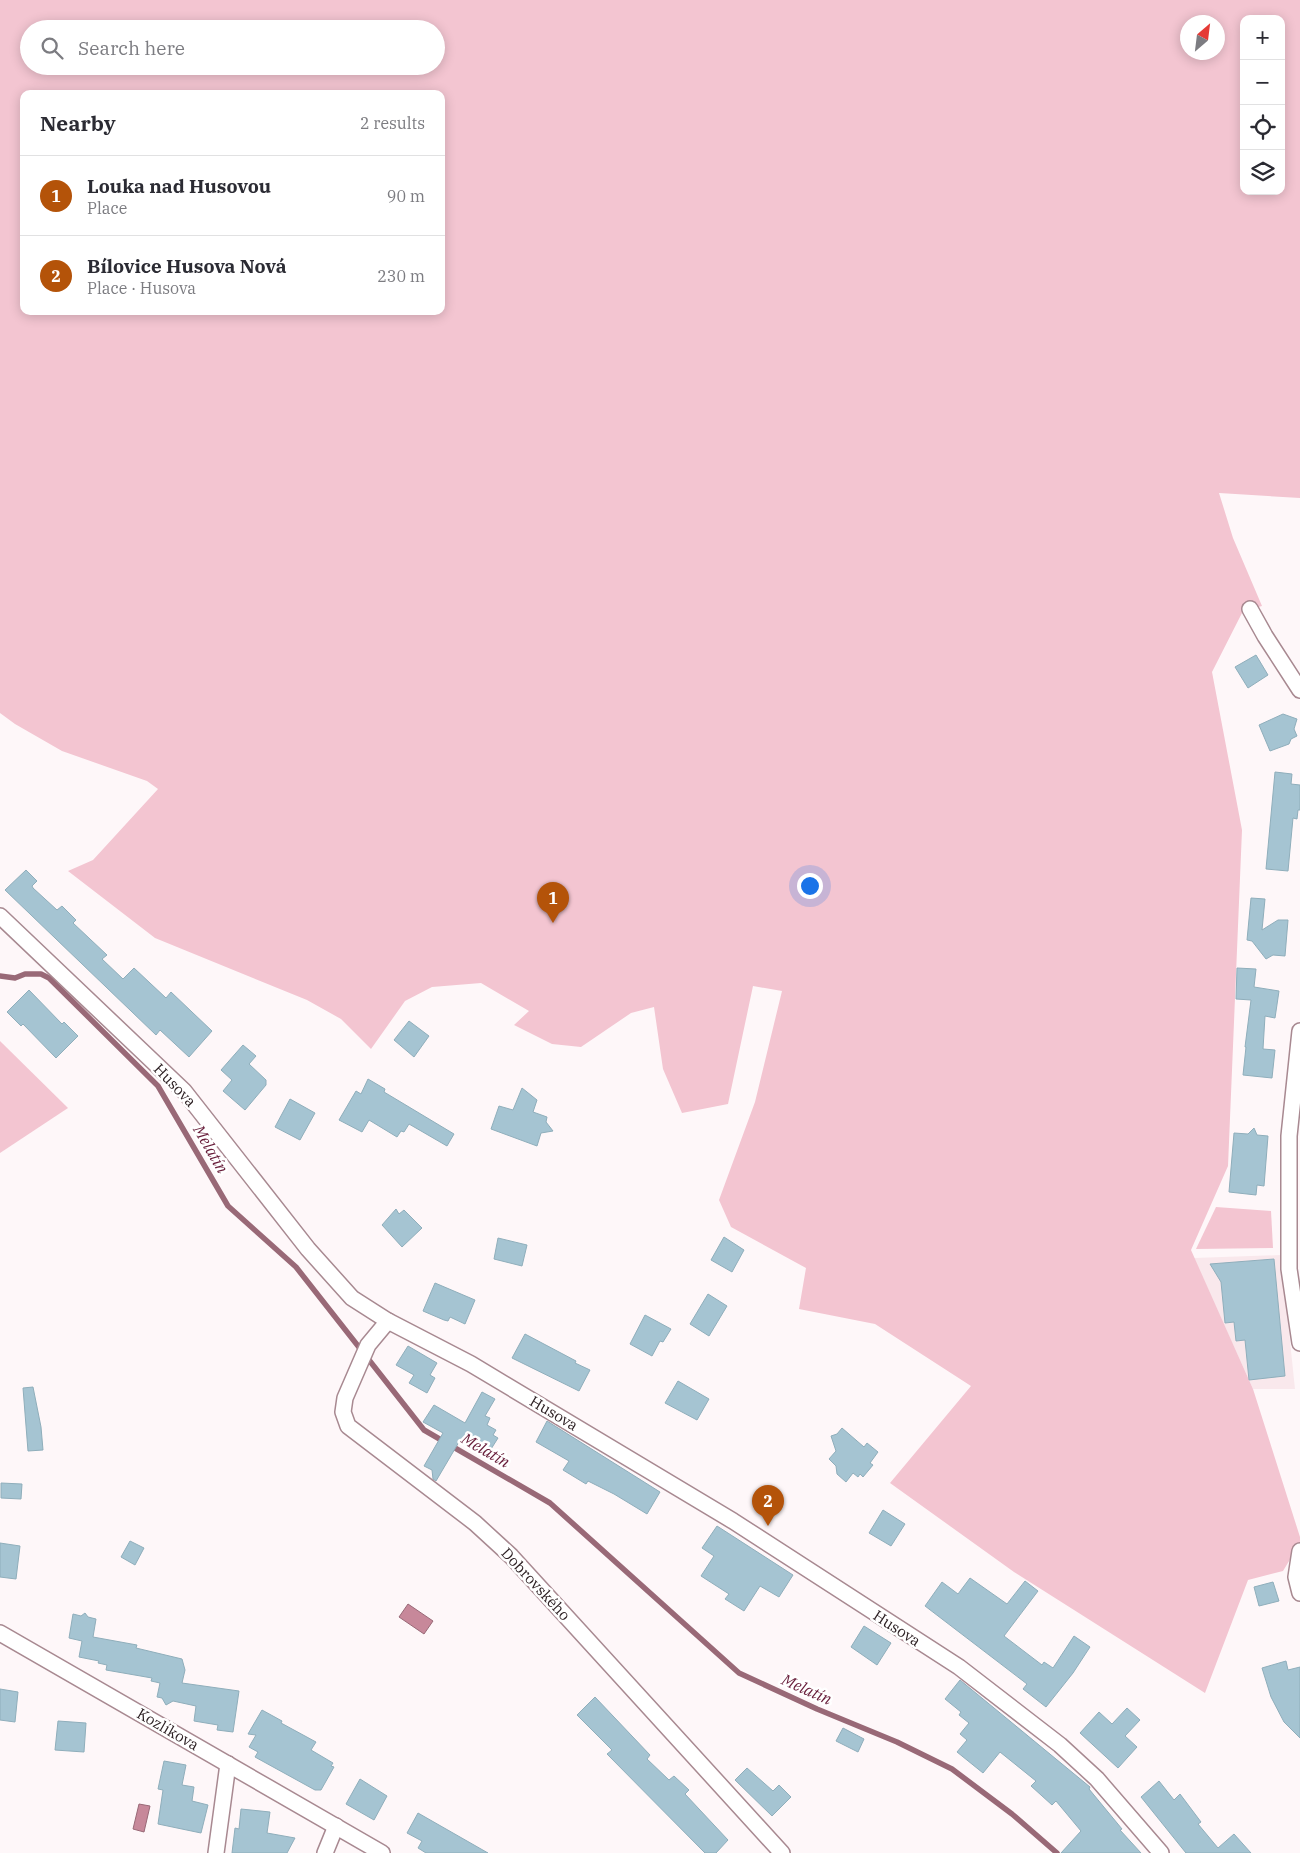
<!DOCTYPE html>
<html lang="en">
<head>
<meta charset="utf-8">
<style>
	:root { --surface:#fff; --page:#f7f7f7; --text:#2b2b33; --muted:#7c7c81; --line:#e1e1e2; --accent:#b45309 }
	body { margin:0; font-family:"IBM Plex Serif",serif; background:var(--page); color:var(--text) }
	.controls { position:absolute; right:15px; top:15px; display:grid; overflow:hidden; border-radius:10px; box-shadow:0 2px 12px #0003 }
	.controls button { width:45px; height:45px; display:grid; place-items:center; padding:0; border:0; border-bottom:1px solid var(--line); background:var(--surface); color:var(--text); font:25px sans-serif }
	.compass { position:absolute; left:1180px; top:15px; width:45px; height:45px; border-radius:50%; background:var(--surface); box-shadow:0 2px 12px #0003; rotate:28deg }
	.you { position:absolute; left:809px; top:885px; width:18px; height:18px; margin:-12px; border:4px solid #fff; border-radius:50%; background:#1a73e8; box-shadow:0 0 0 8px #1a73e833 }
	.badge { display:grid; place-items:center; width:32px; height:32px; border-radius:50%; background:var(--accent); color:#fff; font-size:16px; font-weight:700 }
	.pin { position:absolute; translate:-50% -41px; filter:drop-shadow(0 1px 2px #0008) }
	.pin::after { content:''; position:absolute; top:26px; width:18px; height:15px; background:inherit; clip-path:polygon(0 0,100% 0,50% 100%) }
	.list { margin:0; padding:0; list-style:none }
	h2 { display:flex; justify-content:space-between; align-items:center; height:65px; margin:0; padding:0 20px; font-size:21px }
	h2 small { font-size:16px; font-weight:400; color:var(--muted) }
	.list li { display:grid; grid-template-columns:32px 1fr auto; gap:15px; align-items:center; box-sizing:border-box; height:80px; padding:0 20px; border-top:1px solid var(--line) }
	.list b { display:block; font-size:19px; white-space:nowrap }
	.list p { margin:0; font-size:16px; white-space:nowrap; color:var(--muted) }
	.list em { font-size:16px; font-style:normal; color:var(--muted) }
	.icon { flex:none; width:28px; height:28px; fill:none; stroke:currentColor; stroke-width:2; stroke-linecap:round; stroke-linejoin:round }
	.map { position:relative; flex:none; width:1300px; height:1853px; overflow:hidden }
	.search { position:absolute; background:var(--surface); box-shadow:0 2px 12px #0003; left:20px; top:20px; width:425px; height:55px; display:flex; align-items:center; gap:12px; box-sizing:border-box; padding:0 18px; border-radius:28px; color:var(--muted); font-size:19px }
	.panel { position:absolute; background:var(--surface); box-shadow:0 2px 12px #0003; left:20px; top:90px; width:425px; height:225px; border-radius:10px }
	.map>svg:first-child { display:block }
</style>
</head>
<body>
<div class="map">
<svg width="1300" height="1853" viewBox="0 0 1300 1853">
	<rect width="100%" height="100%" fill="#fef7f9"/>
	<polygon fill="#f9e8ec" points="1281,1255 1295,1389 1253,1389 1194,1258"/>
	<g fill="#f3c5d1" fill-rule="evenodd">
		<path d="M 0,0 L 1300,0 L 1300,498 L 1219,493 L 1233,538 L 1262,606 L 1243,611 L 1212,672 L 1242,830 L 1228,1166 L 1191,1250 L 1253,1389 L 1300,1537 L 1300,1543 L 1283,1571 L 1248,1580 L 1205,1693 L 1014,1572 L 890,1483 L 971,1386 L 875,1324 L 799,1309 L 806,1268 L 731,1227 L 719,1200 L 755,1102 L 782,991 L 753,986 L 728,1104 L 682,1113 L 663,1069 L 654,1007 L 631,1013 L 581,1047 L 552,1044 L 514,1025 L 529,1011 L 481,983 L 432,987 L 405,1001 L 371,1049 L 341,1019 L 307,1000 L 155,938 L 68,871 L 93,860 L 158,789 L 147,781 L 62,751 L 15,724 L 0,713 ZM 1244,19 L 1281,19 L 1281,191 L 1244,191 ZM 1188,22 L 1218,22 L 1218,52 L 1188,52 ZM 29,29 L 436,29 L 436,66 L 29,66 ZM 24,94 L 441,94 L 441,311 L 24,311 Z"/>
		<polygon points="0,1041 68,1108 0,1153"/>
		<polygon points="1216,1207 1271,1211 1273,1248 1196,1249"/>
	</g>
	<g fill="#c7889a" stroke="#996977">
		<polygon points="408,1604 433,1621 424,1634 399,1617"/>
		<polygon points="139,1804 150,1806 144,1832 133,1829"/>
	</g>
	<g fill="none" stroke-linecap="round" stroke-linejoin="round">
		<polyline stroke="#996977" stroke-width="5.5" points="0,976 15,978 25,974 41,974 49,978 158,1086 228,1206 296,1267 424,1430 550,1503 739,1673 817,1709 897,1742 952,1769 1012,1814 1057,1853"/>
	</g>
	<g fill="#a5c4d2" stroke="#8faebb">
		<polygon points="1256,655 1268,675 1248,688 1235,667"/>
		<polygon points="1283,714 1297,719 1294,729 1297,736 1291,739 1289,744 1270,751 1259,725"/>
		<polygon points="1275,772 1292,774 1291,784 1300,785 1300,810 1298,810 1297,819 1293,818 1288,871 1266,869"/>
		<polygon points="26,870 37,881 32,886 33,888 57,910 62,906 76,920 73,923 107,955 102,959 123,979 134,968 166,998 171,992 212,1031 189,1057 160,1030 156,1035 5,890"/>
		<polygon points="1251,898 1265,899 1262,930 1278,920 1288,920 1285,956 1273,955 1266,959 1252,941 1247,940"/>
		<polygon points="1237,968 1256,969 1254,987 1279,991 1275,1018 1265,1016 1263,1049 1275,1050 1272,1078 1243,1075 1246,1047 1245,1047 1251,1000 1236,999"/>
		<polygon points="29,990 62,1024 64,1022 78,1036 56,1058 23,1024 21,1026 7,1012"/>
		<polygon points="409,1021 429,1036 414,1057 394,1040"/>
		<polygon points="243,1045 256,1056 249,1064 266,1080 266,1085 245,1110 223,1091 232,1080 221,1070"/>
		<polygon points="368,1079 385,1089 384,1092 454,1134 447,1146 409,1124 404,1132 401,1131 397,1137 369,1120 362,1132 339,1120 356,1091 361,1094"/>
		<polygon points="522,1088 537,1100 533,1112 547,1117 546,1122 553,1131 541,1133 537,1146 491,1129 499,1106 513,1110"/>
		<polygon points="290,1099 315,1113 300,1140 275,1127"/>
		<polygon points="1254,1128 1257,1135 1268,1136 1264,1186 1257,1185 1256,1195 1229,1192 1234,1133 1248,1134"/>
		<polygon points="396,1209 399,1214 404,1210 422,1228 402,1247 382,1225"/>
		<polygon points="724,1237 744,1250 732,1272 711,1260"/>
		<polygon points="498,1238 527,1245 522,1266 494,1259"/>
		<polygon points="1274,1259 1285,1376 1249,1380 1245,1340 1236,1341 1234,1322 1225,1323 1221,1282 1210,1264"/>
		<polygon points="435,1283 475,1300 465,1324 450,1317 448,1321 444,1320 423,1311"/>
		<polygon points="708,1294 727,1306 709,1336 690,1324"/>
		<polygon points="645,1315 671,1329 663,1342 660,1341 652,1356 630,1344"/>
		<polygon points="525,1334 576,1361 575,1363 590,1370 579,1391 512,1358"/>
		<polygon points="408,1346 437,1363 430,1375 435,1378 427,1393 409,1383 414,1375 396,1365"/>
		<polygon points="678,1381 709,1399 697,1420 665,1403"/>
		<polygon points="33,1387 41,1427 43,1450 28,1451 23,1388"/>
		<polygon points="482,1392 495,1399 485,1416 490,1418 487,1425 496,1430 493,1435 498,1438 486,1457 459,1442 436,1481 433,1479 432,1470 424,1466 443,1433 423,1422 434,1405 465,1423"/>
		<polygon points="547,1421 660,1492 647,1514 614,1494 588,1481 586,1484 563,1470 569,1461 536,1442"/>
		<polygon points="842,1428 864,1447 867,1443 878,1452 870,1463 873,1465 863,1477 860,1474 858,1477 853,1473 846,1482 837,1474 836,1466 829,1459 836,1451 831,1436 837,1434"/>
		<polygon points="1,1483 22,1484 21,1499 1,1498"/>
		<polygon points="883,1510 905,1524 891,1546 869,1533"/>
		<polygon points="717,1526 793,1575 779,1597 760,1586 744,1611 725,1599 729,1594 701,1576 714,1556 702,1548"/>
		<polygon points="130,1541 144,1548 135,1565 121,1557"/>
		<polygon points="0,1543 20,1546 16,1579 0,1577"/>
		<polygon points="970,1578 1007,1604 1025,1581 1038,1591 1004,1636 1042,1665 1044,1662 1053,1668 1074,1636 1090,1647 1073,1673 1046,1707 1023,1689 1027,1684 925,1606 942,1582 958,1594"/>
		<polygon points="1273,1582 1279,1601 1259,1606 1254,1587"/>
		<polygon points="85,1613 88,1617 96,1619 93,1637 137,1645 136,1648 182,1659 185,1670 182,1683 239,1691 233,1732 217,1730 218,1725 194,1721 196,1706 173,1701 166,1705 162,1698 157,1697 160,1683 151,1681 152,1678 106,1670 107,1665 98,1663 99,1661 79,1657 82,1641 69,1638 73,1614 81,1616"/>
		<polygon points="864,1626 891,1643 877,1665 851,1647"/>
		<polygon points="1286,1661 1288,1670 1300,1667 1300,1738 1284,1722 1271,1697 1262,1668"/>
		<polygon points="960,1680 1090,1787 1089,1789 1122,1829 1120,1830 1141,1853 1061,1853 1081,1831 1056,1801 1052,1805 1031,1786 1036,1781 1000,1752 983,1773 957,1752 967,1740 960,1734 969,1723 959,1715 961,1712 945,1699"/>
		<polygon points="0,1689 18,1692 15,1722 0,1720"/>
		<polygon points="595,1697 650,1755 647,1759 669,1780 674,1776 689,1790 685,1794 728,1840 716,1853 705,1853 607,1754 612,1750 577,1715"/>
		<polygon points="1127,1708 1140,1720 1125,1736 1137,1747 1118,1768 1080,1733 1099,1712 1112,1724"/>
		<polygon points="262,1710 282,1721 281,1723 316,1742 311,1750 333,1763 331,1766 334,1767 321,1790 315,1790 255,1757 258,1752 249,1747 256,1735 248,1734"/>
		<polygon points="58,1721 86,1723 84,1752 55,1750"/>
		<polygon points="843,1728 864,1739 858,1752 836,1741"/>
		<polygon points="164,1761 186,1765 182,1785 194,1787 192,1801 208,1805 201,1833 158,1824 163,1790 158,1789"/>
		<polygon points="747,1768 773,1791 779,1785 791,1797 772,1816 735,1780"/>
		<polygon points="360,1779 387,1796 374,1820 346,1804"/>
		<polygon points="1159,1781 1174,1800 1180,1794 1201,1822 1198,1824 1218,1848 1234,1834 1251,1853 1186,1853 1141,1797"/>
		<polygon points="241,1809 270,1812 267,1833 295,1838 287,1853 232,1853 235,1828 239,1829"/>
		<polygon points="418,1813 488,1853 426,1853 418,1848 422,1841 407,1833"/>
	</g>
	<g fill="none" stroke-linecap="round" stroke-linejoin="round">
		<g stroke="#a88991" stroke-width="18">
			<g id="minor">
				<polyline points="1250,609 1265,636 1300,690"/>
				<polyline points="0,916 184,1091 308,1249 352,1298 388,1321 471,1364 733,1521 959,1667 1060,1745 1097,1779 1161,1853"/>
				<polyline points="1300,1031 1289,1136 1289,1269 1300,1343"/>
				<polyline points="388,1321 368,1345 345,1398 343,1412 348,1426 475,1523 511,1556 782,1853"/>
				<polyline points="1300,1551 1296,1577 1300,1593"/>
				<polyline points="0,1633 382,1853"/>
				<polyline points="216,1853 228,1764"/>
				<polyline points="325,1853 336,1826"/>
			</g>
		</g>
		<use href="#minor" stroke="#fff" stroke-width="15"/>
	</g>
	<g text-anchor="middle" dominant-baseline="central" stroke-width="5" stroke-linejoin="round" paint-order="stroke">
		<g font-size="15" fill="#2d2124" stroke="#fff">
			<text transform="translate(175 1085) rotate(46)">Husova</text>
			<text transform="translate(554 1413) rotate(31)">Husova</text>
			<text transform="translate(536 1584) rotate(47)">Dobrovského</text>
			<text transform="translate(897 1628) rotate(33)">Husova</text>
			<text transform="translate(168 1729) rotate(30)">Kozlíkova</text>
		</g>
		<g font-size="16" font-style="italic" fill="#671c39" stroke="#fff">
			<text transform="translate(211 1149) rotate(60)">Melatín</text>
			<text transform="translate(486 1450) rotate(30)">Melatín</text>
			<text transform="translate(807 1689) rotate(24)">Melatín</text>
		</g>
	</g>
</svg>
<div class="controls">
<button>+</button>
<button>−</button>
<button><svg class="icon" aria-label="locate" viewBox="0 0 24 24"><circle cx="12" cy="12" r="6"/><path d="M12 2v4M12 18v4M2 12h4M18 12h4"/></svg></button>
<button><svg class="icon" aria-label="layers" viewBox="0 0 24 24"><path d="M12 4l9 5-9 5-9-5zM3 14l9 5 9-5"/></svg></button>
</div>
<svg class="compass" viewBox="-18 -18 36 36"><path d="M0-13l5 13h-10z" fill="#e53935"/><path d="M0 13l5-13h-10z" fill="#7c7c81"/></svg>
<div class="you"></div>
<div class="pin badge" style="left:553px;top:923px">1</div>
<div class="pin badge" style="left:768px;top:1526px">2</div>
<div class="search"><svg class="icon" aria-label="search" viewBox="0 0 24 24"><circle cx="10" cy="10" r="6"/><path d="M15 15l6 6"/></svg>Search here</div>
<section class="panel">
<h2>Nearby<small>2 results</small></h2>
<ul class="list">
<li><span class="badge">1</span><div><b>Louka nad Husovou</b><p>Place</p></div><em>90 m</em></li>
<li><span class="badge">2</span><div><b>Bílovice Husova Nová</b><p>Place · Husova</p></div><em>230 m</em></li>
</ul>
</section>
</div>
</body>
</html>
